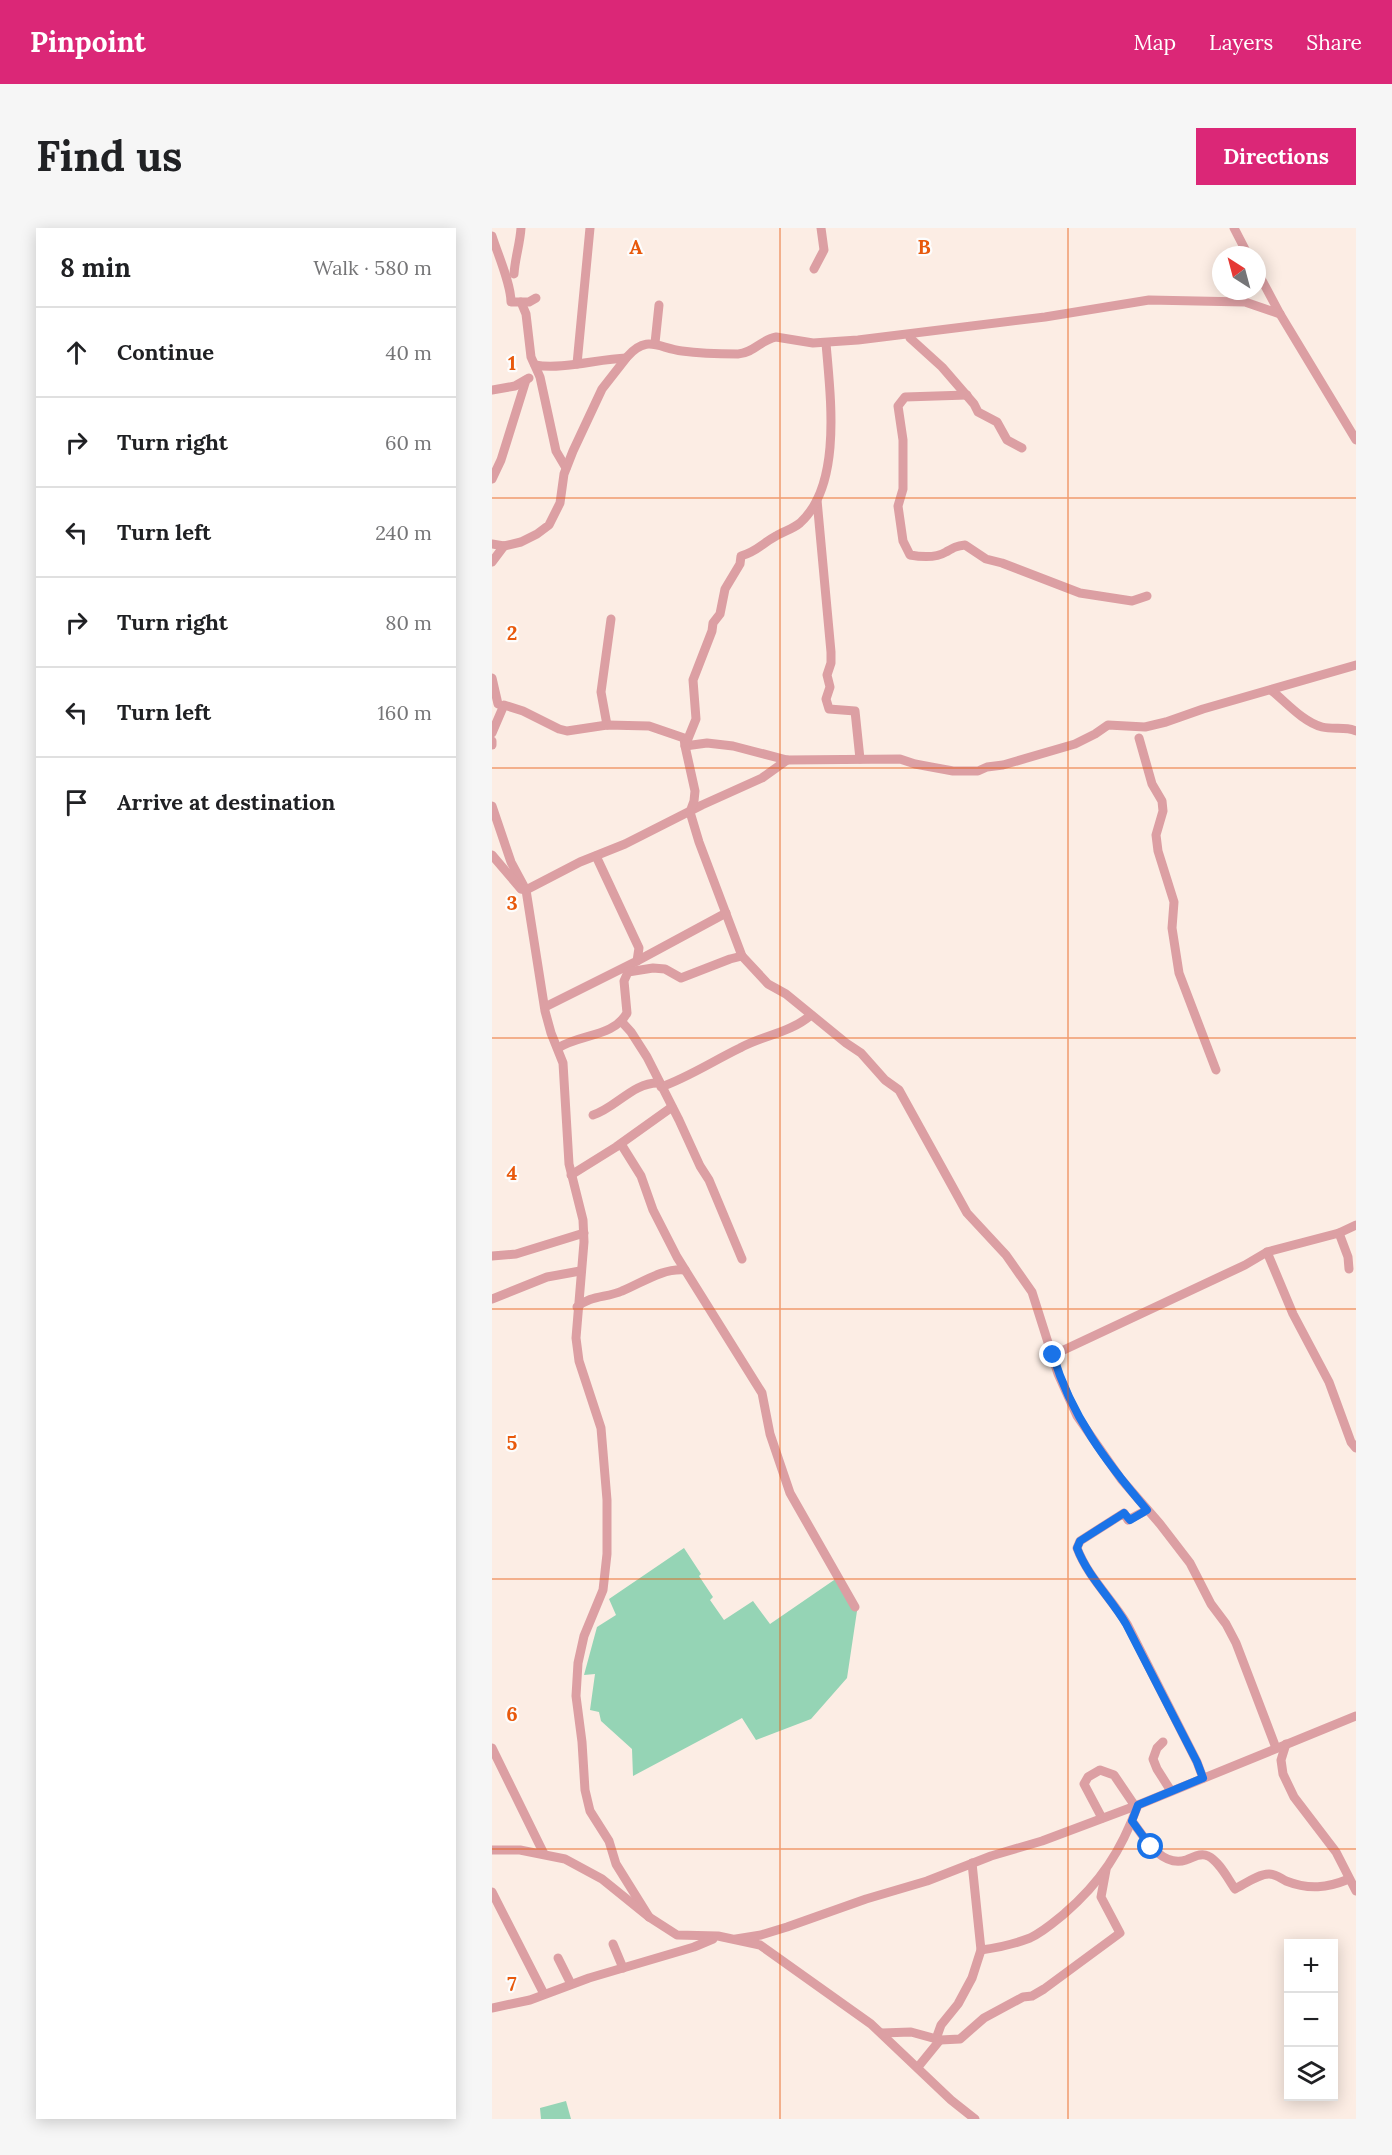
<!DOCTYPE html>
<html lang="en">
<head>
<meta charset="utf-8">
<style>
	:root { --surface:#fff; --page:#f6f6f6; --text:#202124; --muted:#757577; --line:#e0e0e0; --accent:#db2777 }
	body { margin:0; font-family:Lora,serif; background:var(--page); color:var(--text) }
	.controls { position:absolute; right:18px; bottom:18px; display:grid; overflow:hidden; border-radius:0px; box-shadow:0 3px 15px #0003 }
	.controls button { width:54px; height:54px; display:grid; place-items:center; padding:0; border:0; border-bottom:2px solid var(--line); background:var(--surface); color:var(--text); font:30px sans-serif }
	.compass { position:absolute; left:720px; top:18px; width:54px; height:54px; border-radius:50%; background:var(--surface); box-shadow:0 3px 15px #0003; rotate:324deg }
	.stop { position:absolute; width:18px; height:18px; margin:-14px; border:4px solid #1a73e8; border-radius:50%; background:#fff }
	.stop.end { background:#1a73e8; border-color:#fff; box-shadow:0 2px 6px #0008 }
	.list { margin:0; padding:0; list-style:none }
	h2 { display:flex; justify-content:space-between; align-items:center; height:78px; margin:0; padding:0 24px; font-size:26px }
	h2 small { font-size:20px; font-weight:400; color:var(--muted) }
	.list li { display:grid; grid-template-columns:39px 1fr auto; gap:18px; align-items:center; box-sizing:border-box; height:90px; padding:0 24px; border-top:2px solid var(--line) }
	.list b { display:block; font-size:22px; white-space:nowrap }
	.list em { font-size:20px; font-style:normal; color:var(--muted) }
	.icon { flex:none; width:33px; height:33px; fill:none; stroke:currentColor; stroke-width:2; stroke-linecap:round; stroke-linejoin:round }
	.map { position:relative; flex:none; width:864px; height:1891px; overflow:hidden; border-radius:0px }
	header { display:flex; align-items:center; gap:36px; box-sizing:border-box; height:84px; padding:0 30px; background:var(--accent); color:#fff }
	header strong { font-size:28px }
	nav { display:flex; gap:33px; margin-inline-start:auto; font-size:21px }
	.intro { display:flex; align-items:center; justify-content:space-between; box-sizing:border-box; height:144px; padding:0 36px }
	h1 { margin:0; font-size:42px }
	.button { padding:15px 27px; border-radius:0px; background:var(--accent); color:#fff; font-size:21px; font-weight:700 }
	main { display:flex; gap:36px; padding:0 36px }
	aside { flex:1; background:var(--surface); border-radius:0px; box-shadow:0 3px 15px #0003 }
	.map>svg:first-child { display:block }
</style>
</head>
<body>
<header>
<strong>Pinpoint</strong>
<nav><a>Map</a><a>Layers</a><a>Share</a></nav>
</header>
<div class="intro"><h1>Find us</h1><a class="button">Directions</a></div>
<main>
<aside>
<h2>8 min<small>Walk · 580 m</small></h2>
<ul class="list">
<li><svg class="icon" aria-label="ahead" viewBox="0 0 24 24"><path d="M12 20V5M6 11l6-6 6 6"/></svg><div><b>Continue</b></div><em>40 m</em></li>
<li><svg class="icon" aria-label="right" viewBox="0 0 24 24"><path d="M7 20v-9h11M14 6l5 5-5 5"/></svg><div><b>Turn right</b></div><em>60 m</em></li>
<li><svg class="icon" aria-label="left" viewBox="0 0 24 24"><path d="M17 20v-9H6M10 6l-5 5 5 5"/></svg><div><b>Turn left</b></div><em>240 m</em></li>
<li><svg class="icon" aria-label="right" viewBox="0 0 24 24"><path d="M7 20v-9h11M14 6l5 5-5 5"/></svg><div><b>Turn right</b></div><em>80 m</em></li>
<li><svg class="icon" aria-label="left" viewBox="0 0 24 24"><path d="M17 20v-9H6M10 6l-5 5 5 5"/></svg><div><b>Turn left</b></div><em>160 m</em></li>
<li><svg class="icon" aria-label="arrive" viewBox="0 0 24 24"><path d="M6 21V4h12l-3 4 3 4H6"/></svg><div><b>Arrive at destination</b></div></li>
</ul>
</aside>
<div class="map">
<svg width="864" height="1891" viewBox="0 0 864 1891">
	<rect width="100%" height="100%" fill="#fcede4"/>
	<g fill="#95d4b5">
		<polygon points="192,1320 209,1346 207,1348 221,1369 218,1372 232,1392 261,1373 278,1396 345,1350 365,1383 355,1450 319,1491 264,1512 250,1490 141,1548 140,1521 109,1493 107,1484 98,1482 103,1446 92,1447 105,1399 124,1387 117,1371"/>
		<polygon points="74,1873 79,1891 49,1891 48,1880"/>
	</g>
	<g fill="none" stroke-linecap="round" stroke-linejoin="round">
		<g stroke="#dc9fa3" stroke-width="9">
			<polyline points="742,0 756,27"/>
			<path d="M 0,8 C 6,27 19,56 19,74 L 29,74 L 34,86 L 39,129 L 48,149 L 64,223 L 74,240"/>
			<polyline points="322,41 332,22 329,0"/>
			<polyline points="765,43 788,86 864,212"/>
			<path d="M 22,46 C 23,30 28,16 29,0"/>
			<polyline points="29,74 37,74 44,70"/>
			<polyline points="418,110 450,139 482,176 486,184 505,194 515,212 530,220"/>
			<polyline points="163,115 167,77"/>
			<polyline points="85,136 98,0"/>
			<path d="M 43,137 C 69,142 106,131 134,130"/>
			<polyline points="0,162 23,158 37,150"/>
			<path d="M 475,167 L 413,169 L 406,178 L 411,212 L 411,261 L 406,278 L 411,313 L 418,327 C 429,329 444,330 454,324 C 461,320 464,318 473,317 L 494,331 L 510,335 L 588,365 L 640,373 L 655,368"/>
			<polyline points="0,251 9,232 34,152"/>
			<polyline points="325,272 339,424 339,435 335,447 338,459 334,471 337,481 363,483 368,531"/>
			<path d="M 0,316 L 12,318 L 29,314 L 45,306 L 57,297 L 68,275 L 72,246 L 81,223 L 110,161 L 135,129 C 155,106 166,120 190,123 C 204,125 232,126 246,126 C 262,125 270,111 284,109 L 321,115 L 366,112 L 553,89 L 657,72 L 753,74 L 788,86"/>
			<polyline points="0,334 12,318"/>
			<polyline points="0,450 6,476"/>
			<path d="M 779,462 C 794,474 811,494 830,499 C 842,502 853,498 864,503"/>
			<polyline points="115,497 109,464 119,391"/>
			<polyline points="0,505 12,477 31,483 67,501 75,503 115,497 157,498 192,510 193,518 215,515 241,518 295,532 408,531 423,536 461,543 486,543 495,539 511,537 583,516 603,506 616,497 653,499 674,494 711,481 864,437"/>
			<polyline points="647,510 660,556 670,573 671,583 664,607 666,623 682,674 680,700 687,745 724,842"/>
			<polyline points="0,513 0,517"/>
			<polyline points="0,578 19,634 34,662 53,783 59,805 71,835 77,936 91,992 92,1014 84,1110 87,1133 109,1200 115,1272 115,1326 111,1362 92,1408 86,1435 84,1468 90,1514 93,1562 98,1583 117,1613 124,1636 157,1689"/>
			<polyline points="0,627 29,661 34,662 88,634 133,616 210,577 270,550 295,532"/>
			<polyline points="250,728 276,756 294,766 354,815 369,825 393,852 407,862 475,985 514,1027 540,1064 566,1146 585,1188 629,1251 668,1296 698,1335 719,1376 734,1396 744,1415 784,1520"/>
			<polyline points="145,733 234,685"/>
			<polyline points="53,779 145,733 147,720 104,628"/>
			<polyline points="129,793 139,804 155,829 187,892 208,938 217,952 250,1031"/>
			<path d="M 66,820 C 87,806 122,809 135,785 L 132,753 L 136,744 L 161,740 L 173,741 L 189,750 L 238,731 L 250,728 L 207,614 L 198,584 L 202,573 L 203,563 L 193,518 L 204,491 L 201,452 L 220,403 L 221,395 L 228,386 L 233,361 L 248,336 L 249,328 C 266,323 269,316 284,308 C 292,303 301,301 308,295 C 351,256 338,166 334,115"/>
			<path d="M 169,859 C 197,849 221,833 248,820 C 272,807 298,805 319,787"/>
			<path d="M 101,887 C 124,880 141,854 167,855"/>
			<polyline points="129,916 149,948 161,982 185,1029 270,1165 278,1206 298,1265 363,1379"/>
			<polyline points="79,947 124,919 180,879"/>
			<polyline points="847,1005 864,997"/>
			<polyline points="775,1024 801,1086 837,1154 859,1214 864,1220"/>
			<polyline points="0,1028 24,1026 92,1005"/>
			<polyline points="0,1071 55,1049 88,1043"/>
			<path d="M 85,1079 C 99,1067 114,1070 130,1063 C 150,1055 170,1040 193,1042"/>
			<polyline points="561,1127 753,1037 775,1024 847,1005 856,1029 857,1041"/>
			<path d="M 655,1282 L 636,1292 L 632,1285 L 588,1313 L 585,1320 C 596,1349 619,1370 635,1396 L 705,1534 L 711,1550"/>
			<polyline points="671,1514 665,1520 661,1531 665,1541 679,1563"/>
			<polyline points="794,1516 789,1532 791,1546 802,1569 844,1624 864,1663"/>
			<polyline points="0,1520 52,1626"/>
			<polyline points="610,1590 592,1556 596,1549 608,1542 622,1547 643,1578"/>
			<path d="M 640,1593 C 652,1609 669,1640 694,1632 C 701,1630 708,1624 716,1628 C 727,1633 736,1651 743,1661 C 753,1656 766,1646 777,1646 C 784,1646 788,1650 794,1653 C 817,1662 835,1660 857,1651"/>
			<polyline points="0,1622 28,1622 73,1631 110,1651 157,1689 185,1707 226,1708 268,1717 379,1796 459,1872 483,1891"/>
			<polyline points="0,1664 52,1766"/>
			<polyline points="244,1711 269,1707 295,1699 374,1671 435,1653 499,1628 550,1613 646,1577 864,1488"/>
			<polyline points="121,1716 131,1740"/>
			<path d="M 489,1722 C 506,1720 522,1716 538,1710 C 551,1704 561,1695 572,1686 C 609,1654 629,1623 646,1577"/>
			<polyline points="66,1730 79,1756"/>
			<polyline points="0,1780 38,1772 97,1750 202,1719 221,1711"/>
			<polyline points="390,1805 419,1804 448,1812 468,1811 492,1790 531,1769 540,1768 552,1761 628,1705 609,1669 614,1642"/>
			<polyline points="444,1811 449,1797 466,1776 480,1750 489,1722 480,1635"/>
			<polyline points="426,1839 448,1812"/>
		</g>
	</g>
	<g fill="none" stroke-linecap="round" stroke-linejoin="round">
		<path stroke="#1a73e8" stroke-width="8" d="M 561,1127 C 579,1188 615,1235 655,1282 L 638,1292 L 632,1285 L 588,1313 L 585,1320 C 596,1349 619,1370 634,1396 L 705,1534 L 711,1550 L 646,1577 L 640,1593 L 659,1619"/>
	</g>
	<path fill="none" stroke="#e8590c" stroke-width="1.5" stroke-opacity="0.55" d="M 288,0 L 288,1891M 576,0 L 576,1891M 0,270 L 864,270M 0,540 L 864,540M 0,810 L 864,810M 0,1081 L 864,1081M 0,1351 L 864,1351M 0,1621 L 864,1621"/>
	<g font-size="20" text-anchor="middle" font-weight="bold" fill="#e8590c" stroke="#fdfdfd" stroke-width="4.5" stroke-linejoin="round" paint-order="stroke">
		<text x="144" y="26">A</text>
		<text x="432" y="26">B</text>
		<text x="20" y="142">1</text>
		<text x="20" y="412">2</text>
		<text x="20" y="682">3</text>
		<text x="20" y="952">4</text>
		<text x="20" y="1222">5</text>
		<text x="20" y="1493">6</text>
		<text x="20" y="1763">7</text>
	</g>
</svg>
<div class="controls">
<button>+</button>
<button>−</button>
<button><svg class="icon" aria-label="layers" viewBox="0 0 24 24"><path d="M12 4l9 5-9 5-9-5zM3 14l9 5 9-5"/></svg></button>
</div>
<svg class="compass" viewBox="-18 -18 36 36"><path d="M0-13l5 13h-10z" fill="#e53935"/><path d="M0 13l5-13h-10z" fill="#757577"/></svg>
<div class="stop" style="left:659px;top:1619px"></div>
<div class="stop end" style="left:561px;top:1127px"></div>
</div>
</main>
</body>
</html>
